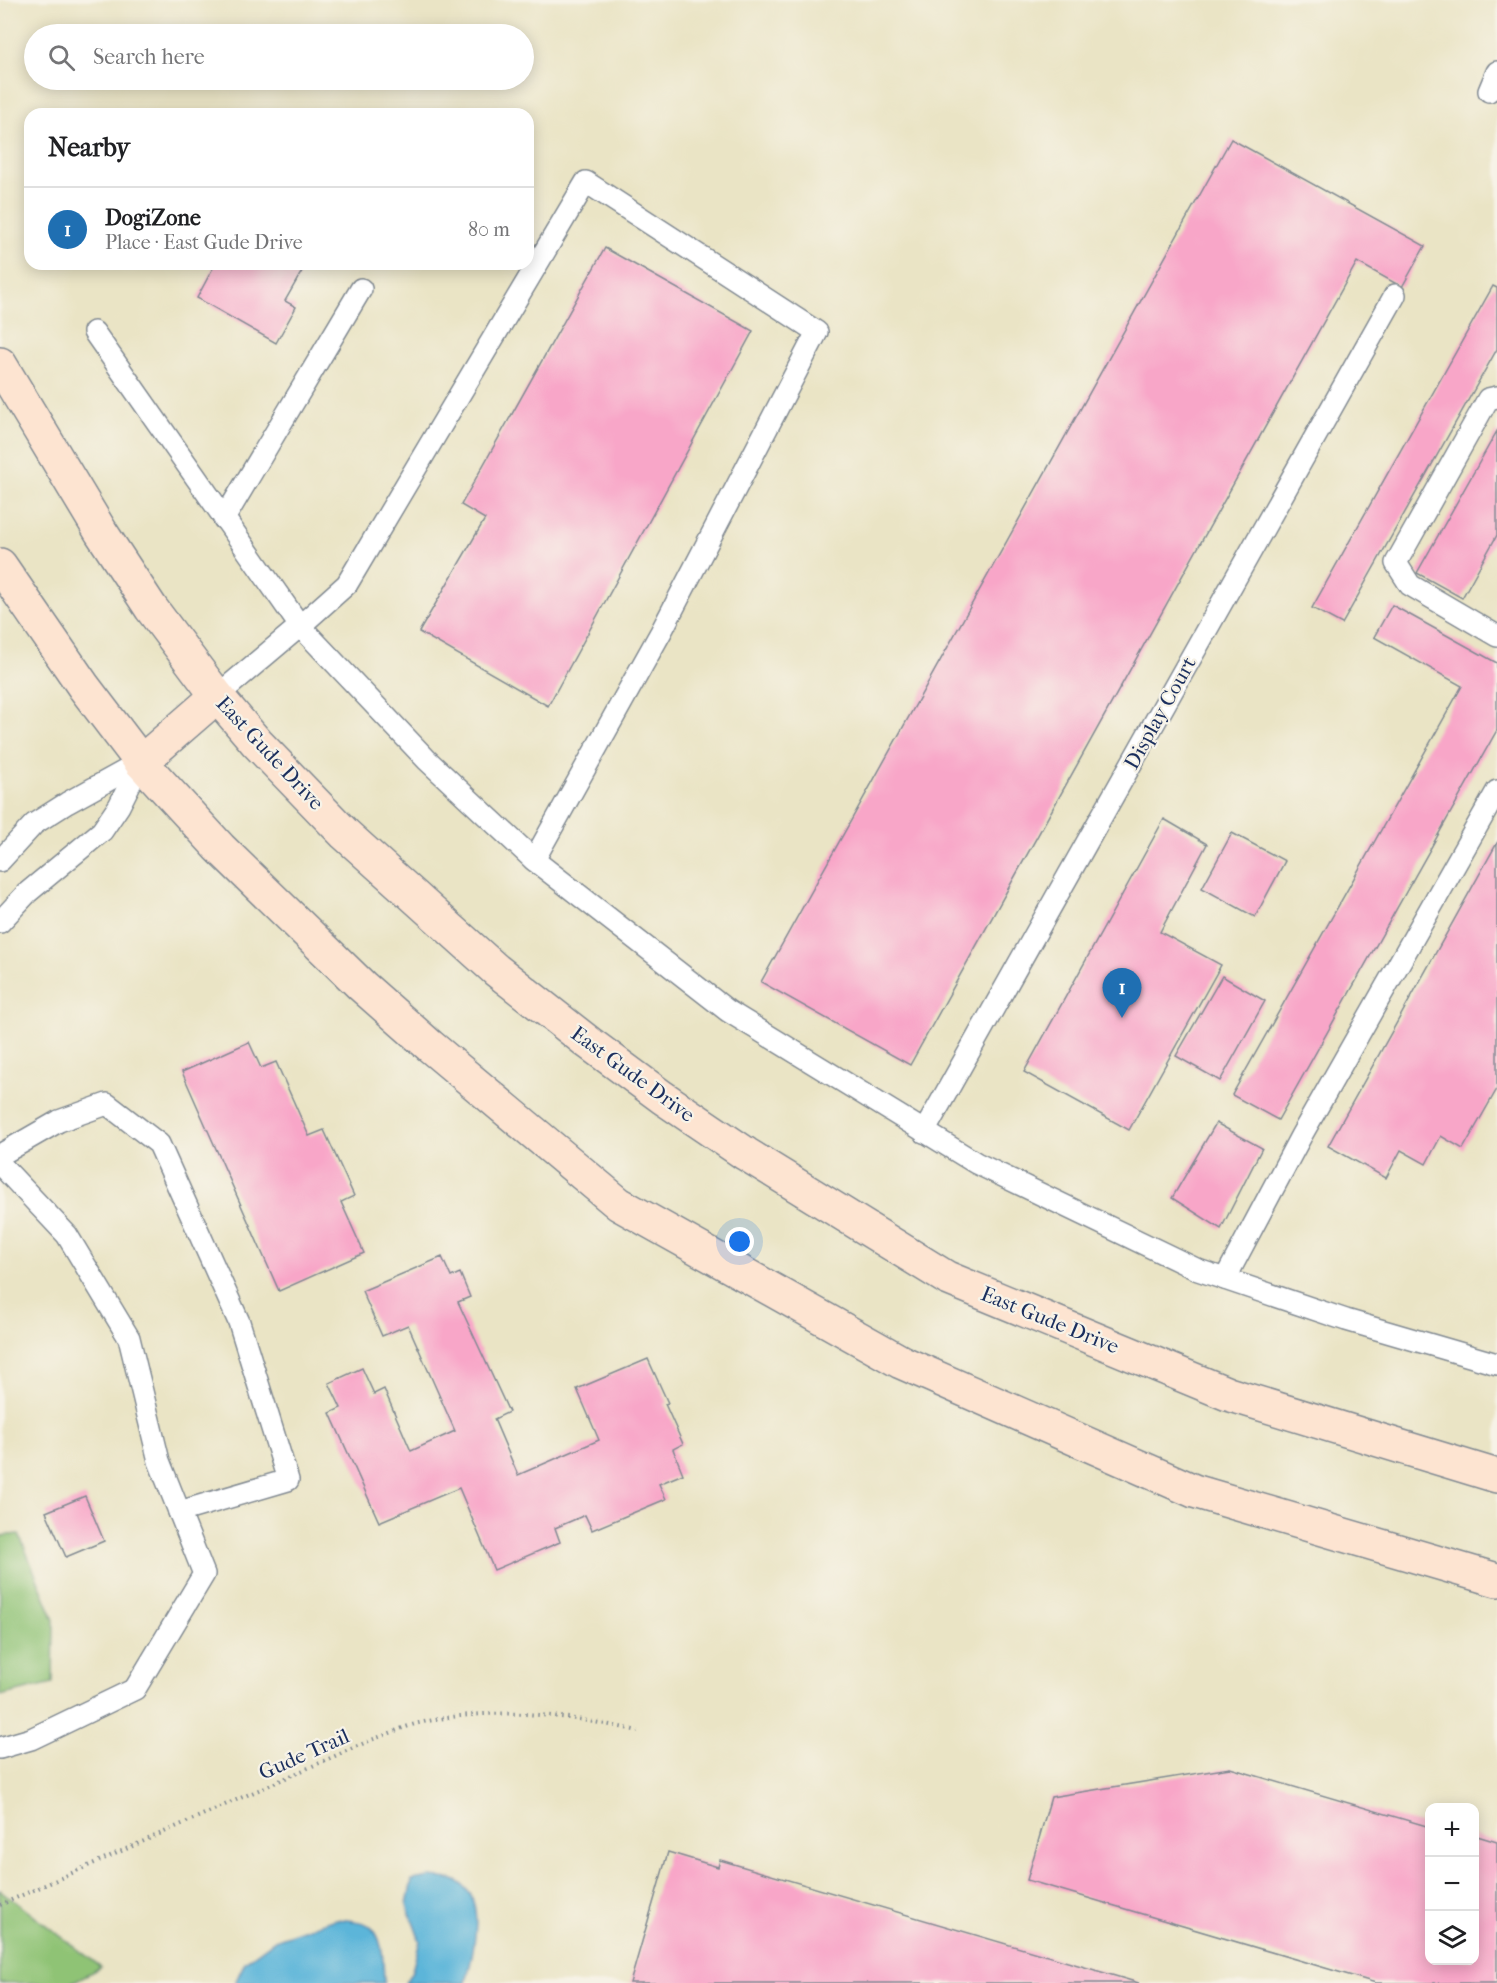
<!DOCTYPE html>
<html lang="en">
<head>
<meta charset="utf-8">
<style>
	:root { --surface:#fff; --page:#f2f2f2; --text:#202124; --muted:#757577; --line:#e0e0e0; --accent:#1f6fb2 }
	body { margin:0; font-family:"IM FELL French Canon",serif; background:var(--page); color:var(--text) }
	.controls { position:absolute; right:18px; bottom:18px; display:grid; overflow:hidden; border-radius:12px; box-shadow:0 3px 15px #0003 }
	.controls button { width:54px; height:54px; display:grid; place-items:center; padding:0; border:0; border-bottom:2px solid var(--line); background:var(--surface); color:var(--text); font:30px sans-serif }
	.you { position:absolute; left:740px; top:1242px; width:21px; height:21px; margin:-15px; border:4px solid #fff; border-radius:50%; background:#1a73e8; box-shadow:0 0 0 9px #1a73e833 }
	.badge { display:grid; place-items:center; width:39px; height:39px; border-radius:50%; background:var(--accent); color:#fff; font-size:20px; font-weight:700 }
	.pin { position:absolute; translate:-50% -50px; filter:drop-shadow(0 2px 3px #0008) }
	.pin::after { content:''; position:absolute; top:32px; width:21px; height:18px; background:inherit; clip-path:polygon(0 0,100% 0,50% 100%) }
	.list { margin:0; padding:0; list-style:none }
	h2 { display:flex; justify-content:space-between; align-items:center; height:78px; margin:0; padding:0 24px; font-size:26px }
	h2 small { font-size:20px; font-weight:400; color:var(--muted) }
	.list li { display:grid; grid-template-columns:39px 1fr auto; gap:18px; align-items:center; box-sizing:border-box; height:84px; padding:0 24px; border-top:2px solid var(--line) }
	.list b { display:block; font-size:22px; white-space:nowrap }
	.list p { margin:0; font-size:20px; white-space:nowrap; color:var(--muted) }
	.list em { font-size:20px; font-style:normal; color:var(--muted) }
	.icon { flex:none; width:33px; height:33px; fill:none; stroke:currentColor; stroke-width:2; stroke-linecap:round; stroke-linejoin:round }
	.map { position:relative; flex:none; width:1497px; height:1983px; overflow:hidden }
	.search { position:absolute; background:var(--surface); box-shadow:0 3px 15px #0003; left:24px; top:24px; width:510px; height:66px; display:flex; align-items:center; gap:15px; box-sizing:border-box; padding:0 21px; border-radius:33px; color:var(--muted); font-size:22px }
	.panel { position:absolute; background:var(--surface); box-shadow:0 3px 15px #0003; left:24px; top:108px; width:510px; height:162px; border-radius:18px }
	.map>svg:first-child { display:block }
</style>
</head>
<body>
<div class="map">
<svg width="1497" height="1983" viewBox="0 0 1497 1983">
	<rect width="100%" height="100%" fill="#f7f3e8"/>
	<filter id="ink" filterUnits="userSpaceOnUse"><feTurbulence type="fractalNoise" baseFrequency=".0167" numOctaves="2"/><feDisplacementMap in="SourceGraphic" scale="12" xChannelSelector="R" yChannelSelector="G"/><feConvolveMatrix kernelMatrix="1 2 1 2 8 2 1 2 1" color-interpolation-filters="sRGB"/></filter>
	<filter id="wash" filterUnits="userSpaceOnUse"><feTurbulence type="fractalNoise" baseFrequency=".008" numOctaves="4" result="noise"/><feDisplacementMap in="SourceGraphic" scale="24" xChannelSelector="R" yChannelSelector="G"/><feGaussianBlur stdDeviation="1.35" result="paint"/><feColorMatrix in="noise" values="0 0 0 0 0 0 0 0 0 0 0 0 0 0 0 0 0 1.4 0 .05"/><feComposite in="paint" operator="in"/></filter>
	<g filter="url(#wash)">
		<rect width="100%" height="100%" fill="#eae4c5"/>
		<g fill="#8fc375" stroke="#55796a" stroke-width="1.5">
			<polygon points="19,1534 54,1620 53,1683 0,1696 0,1536"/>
			<polygon points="0,1890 101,1967 71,1983 0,1983"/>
		</g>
		<g fill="#5cb5d9" stroke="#3c729c" stroke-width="1.5">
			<path d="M 431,1877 C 438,1878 447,1878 454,1880 C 490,1893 472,1956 466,1983 L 405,1983 L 412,1971 L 420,1941 L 407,1905 L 412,1880 Z"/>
			<path d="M 335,1919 C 344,1920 360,1920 368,1925 C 385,1936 383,1965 384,1983 L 235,1983 L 245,1962 L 275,1940 Z"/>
		</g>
		<g id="blocks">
			<g fill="#f8a6c8">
				<polygon points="1231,139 1425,246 1402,287 1357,262 910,1065 761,982"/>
				<polygon points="605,248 753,331 548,706 419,632 485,519 461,505"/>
				<polygon points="211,264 306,264 285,301 296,307 276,343 197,298 214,266"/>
				<polygon points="1493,286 1497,288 1497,349 1342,624 1312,608"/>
				<polygon points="1497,431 1497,535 1462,598 1417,573"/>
				<polygon points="1392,605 1497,663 1497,730 1278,1120 1232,1095 1462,686 1374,637"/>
				<polygon points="1164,819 1207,844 1160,932 1221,965 1129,1130 1024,1072"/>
				<polygon points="1232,833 1285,861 1255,917 1202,888"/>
				<polygon points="1497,843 1497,1089 1463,1149 1441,1136 1426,1164 1401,1150 1386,1178 1328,1146"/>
				<polygon points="1222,976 1265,1001 1220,1081 1176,1056"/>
				<polygon points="249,1042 261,1068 276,1062 309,1136 324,1130 354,1196 341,1202 364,1253 279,1291 182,1072"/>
				<polygon points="1216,1123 1262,1148 1221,1229 1172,1198"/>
				<polygon points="442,1257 451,1277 460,1273 470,1297 458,1302 509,1412 494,1419 518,1475 599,1440 577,1389 648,1359 668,1403 665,1404 683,1444 673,1449 683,1474 659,1484 666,1499 592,1530 585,1515 555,1528 560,1542 494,1570 459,1488 379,1522 330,1413 341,1408 329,1383 362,1368 374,1394 384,1389 411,1451 455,1431 408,1325 382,1336 362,1291"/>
				<polygon points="85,1496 104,1541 66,1557 46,1512"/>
				<polygon points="1230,1768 1430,1827 1430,1960 1474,1960 1474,1835 1497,1842 1497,1983 1376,1983 1027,1880 1051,1797"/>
				<polygon points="668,1852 718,1867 720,1860 1139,1983 630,1983"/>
			</g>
		</g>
	</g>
	<g filter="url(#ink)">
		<use href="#blocks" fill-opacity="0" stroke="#828a92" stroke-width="1.5"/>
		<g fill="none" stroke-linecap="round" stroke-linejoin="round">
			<g stroke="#828a92" stroke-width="24">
				<g id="service">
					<polyline points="1489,91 1497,72"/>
					<polyline points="94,332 300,626 347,584 586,182 817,332 661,632 534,860"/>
					<polyline points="1497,397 1488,399 1396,563 1410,585 1497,636"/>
					<polyline points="224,519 361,289"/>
					<polyline points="217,696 300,626 427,760 534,860 728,1011 976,1163 1198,1270 1346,1320 1497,1364"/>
					<polyline points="0,861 34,824 67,803 141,762"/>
					<polyline points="0,922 27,893 102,831 119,806 141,762"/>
					<polyline points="924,1132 1395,295"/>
					<polyline points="0,1155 59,1121 107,1104 159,1144 239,1322 288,1480 179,1512"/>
					<polyline points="0,1164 67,1235 129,1338 159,1461 204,1574 135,1689 31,1739 0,1748"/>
					<polyline points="1225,1279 1301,1136 1497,791"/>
				</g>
			</g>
			<g stroke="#828a92" stroke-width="36">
				<g id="secondary">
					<polyline points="0,364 101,532 151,608 217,696 257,743 345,834 496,970 589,1043 662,1097 746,1154 947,1278 1228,1394 1497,1476"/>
					<polyline points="0,565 84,687 141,762 220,848 362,986 430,1046 619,1204 901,1362 1194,1491 1497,1580"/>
					<polyline points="141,762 217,696"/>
				</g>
			</g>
			<path stroke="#828a92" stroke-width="4" stroke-dasharray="1.5 4.5" stroke-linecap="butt" d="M 0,1905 L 371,1740 C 386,1735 403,1727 419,1723 C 493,1706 565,1714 638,1731"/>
			<use href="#service" stroke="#fff" stroke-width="21"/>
			<use href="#secondary" stroke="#fde4d1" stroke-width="33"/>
		</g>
	</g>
	<g text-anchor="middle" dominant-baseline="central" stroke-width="4.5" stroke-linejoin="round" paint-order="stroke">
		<g font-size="21" fill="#1b2f5e" stroke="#f7f3e8">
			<text transform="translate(1160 713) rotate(-61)">Display Court</text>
			<text transform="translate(270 753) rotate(47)">East Gude Drive</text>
			<text transform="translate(633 1074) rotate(36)">East Gude Drive</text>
			<text transform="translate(1050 1320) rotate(22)">East Gude Drive</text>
			<text transform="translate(304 1754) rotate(-24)">Gude Trail</text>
		</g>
	</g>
</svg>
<div class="controls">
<button>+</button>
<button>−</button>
<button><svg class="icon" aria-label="layers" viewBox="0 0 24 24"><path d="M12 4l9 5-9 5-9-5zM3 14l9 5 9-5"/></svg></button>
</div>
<div class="you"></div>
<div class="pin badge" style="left:1122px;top:1018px">1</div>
<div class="search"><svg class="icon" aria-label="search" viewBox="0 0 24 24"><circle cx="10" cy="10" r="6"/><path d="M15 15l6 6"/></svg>Search here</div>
<section class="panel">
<h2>Nearby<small></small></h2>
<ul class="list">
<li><span class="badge">1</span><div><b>DogiZone</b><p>Place · East Gude Drive</p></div><em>80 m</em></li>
</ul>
</section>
</div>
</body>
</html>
